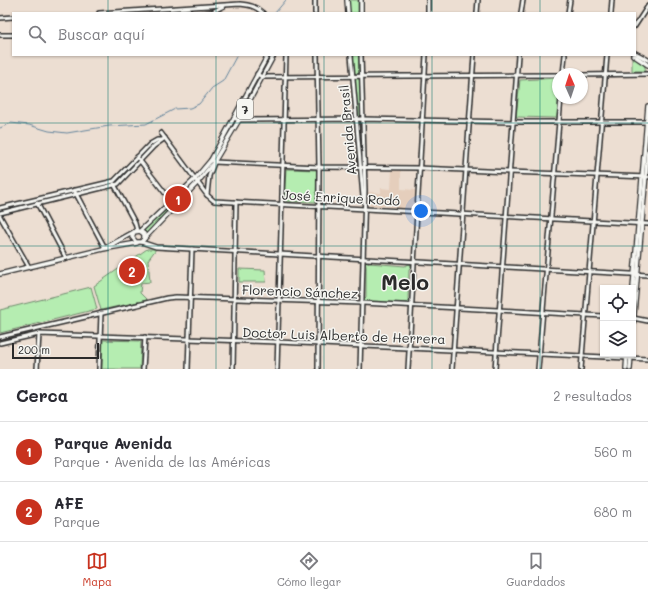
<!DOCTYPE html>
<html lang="es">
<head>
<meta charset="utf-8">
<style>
	:root { --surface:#fff; --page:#f2f2f3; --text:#2b2b33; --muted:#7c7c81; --line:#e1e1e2; --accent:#c8321e }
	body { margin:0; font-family:Mali,sans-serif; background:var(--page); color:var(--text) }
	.controls { position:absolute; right:12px; bottom:12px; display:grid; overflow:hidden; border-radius:0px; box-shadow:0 1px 3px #0004 }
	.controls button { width:36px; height:36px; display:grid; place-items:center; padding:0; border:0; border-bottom:1px solid var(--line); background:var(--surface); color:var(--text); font:20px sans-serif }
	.compass { position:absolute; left:552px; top:68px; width:36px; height:36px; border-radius:50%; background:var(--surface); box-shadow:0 1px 3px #0004; rotate:357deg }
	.scale { position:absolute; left:12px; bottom:10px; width:87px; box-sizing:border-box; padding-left:4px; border:2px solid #2b2b2b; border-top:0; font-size:11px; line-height:14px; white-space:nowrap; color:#2b2b2b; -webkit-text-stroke:3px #f6f6f2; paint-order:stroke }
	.you { position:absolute; left:421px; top:211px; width:14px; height:14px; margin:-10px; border:3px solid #fff; border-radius:50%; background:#1a73e8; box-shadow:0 0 0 6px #1a73e833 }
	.badge { display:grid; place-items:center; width:26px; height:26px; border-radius:50%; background:var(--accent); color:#fff; font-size:13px; font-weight:700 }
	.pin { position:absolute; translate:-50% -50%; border:2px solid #fff; box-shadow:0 1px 4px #0006 }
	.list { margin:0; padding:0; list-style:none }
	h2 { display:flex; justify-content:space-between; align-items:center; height:52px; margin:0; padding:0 16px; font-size:17px }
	h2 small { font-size:13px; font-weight:400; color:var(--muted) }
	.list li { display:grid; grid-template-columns:26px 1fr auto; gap:12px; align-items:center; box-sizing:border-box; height:60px; padding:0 16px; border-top:1px solid var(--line) }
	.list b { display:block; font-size:15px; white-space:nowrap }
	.list p { margin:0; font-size:13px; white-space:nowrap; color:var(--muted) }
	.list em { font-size:13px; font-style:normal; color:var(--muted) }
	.icon { flex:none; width:22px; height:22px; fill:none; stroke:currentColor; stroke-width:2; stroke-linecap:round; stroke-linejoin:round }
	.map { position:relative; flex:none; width:648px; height:369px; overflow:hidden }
	.search { position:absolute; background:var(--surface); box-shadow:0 1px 3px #0004; left:12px; right:12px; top:12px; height:44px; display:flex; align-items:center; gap:10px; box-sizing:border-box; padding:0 14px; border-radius:0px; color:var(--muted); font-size:15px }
	.sheet { height:172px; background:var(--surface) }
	nav { display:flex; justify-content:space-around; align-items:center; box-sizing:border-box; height:56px; border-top:1px solid var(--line); background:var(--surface); font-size:11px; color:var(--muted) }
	nav a { display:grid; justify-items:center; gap:2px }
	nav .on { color:var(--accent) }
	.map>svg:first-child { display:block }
</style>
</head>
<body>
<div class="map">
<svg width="648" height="369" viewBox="0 0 648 369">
	<rect width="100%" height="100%" fill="#ecded2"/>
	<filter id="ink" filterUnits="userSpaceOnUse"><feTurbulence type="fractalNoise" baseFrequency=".025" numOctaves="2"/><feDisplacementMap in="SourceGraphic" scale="8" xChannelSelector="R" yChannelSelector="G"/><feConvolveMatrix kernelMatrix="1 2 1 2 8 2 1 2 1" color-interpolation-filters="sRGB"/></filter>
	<g filter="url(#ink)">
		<polygon fill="#e5cebc" points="392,170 401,171 401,189 415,190 414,210 396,209 396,207 368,205 368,192 381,193 381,188 391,189"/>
		<g fill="#b5edb1" stroke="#708c6e">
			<polygon points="349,0 358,0 358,13 350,13"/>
			<polygon points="353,55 359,55 359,74 354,74"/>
			<path d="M 632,57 C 638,61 647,63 645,71 L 632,71 Z"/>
			<polygon points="355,78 360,78 361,118 357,118"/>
			<polygon points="558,78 559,98 557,118 516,117 520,80"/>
			<polygon points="286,169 317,170 316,202 284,201"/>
			<polygon points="195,180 197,182 147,234 143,229 157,218"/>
			<polygon points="147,249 156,249 148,260 150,282 141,283 140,293 147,300 101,310 94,286"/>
			<polygon points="365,262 366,261 369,263 405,266 409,264 411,265 411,267 409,269 408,299 409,301 409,303 364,302 364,299 366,297 366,267"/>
			<polygon points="239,269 265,270 266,282 239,282"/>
			<polygon points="91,287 97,309 0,333 0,310"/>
			<polygon points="103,340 141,341 140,369 102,369"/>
		</g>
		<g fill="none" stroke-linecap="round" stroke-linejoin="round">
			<g stroke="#63849c" stroke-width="1">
				<polyline points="275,13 286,0"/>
				<polyline points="0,128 11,123 29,125 49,131 67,133 109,126 146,124 175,109 190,108 199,104 212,88 223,81 237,55"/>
			</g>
			<g stroke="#2b2b2b" stroke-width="6">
				<g id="minor">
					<polyline points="315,0 315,13"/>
					<path d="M 99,13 L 240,4 C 249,5 256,6 263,13"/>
					<polyline points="204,13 212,12 224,6"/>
					<polyline points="428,13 428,0"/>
					<polyline points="477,13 478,0"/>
					<polyline points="521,13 523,0"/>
					<polyline points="568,13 570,0"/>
					<polyline points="611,13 612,0"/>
					<polyline points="0,18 13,17"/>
					<polyline points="635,26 648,6"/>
					<polyline points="0,35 13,35"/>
					<polyline points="317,55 319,167 318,369"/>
					<polyline points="351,55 363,197"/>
					<polyline points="257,74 262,77 558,75"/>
					<polyline points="563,74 565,55"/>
					<polyline points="582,75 648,74"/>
					<polyline points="234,118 239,120 363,119 513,122 648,122"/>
					<polyline points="161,133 207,195 214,201 648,224"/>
					<polyline points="137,157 172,202"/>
					<polyline points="211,160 214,162 319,167 419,168 509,172 648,177"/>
					<polyline points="114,184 135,223 137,231"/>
					<polyline points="74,190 105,248"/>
					<polyline points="207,195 209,176 214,163"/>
					<polyline points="37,203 66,258"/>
					<polyline points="0,208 114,181 150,144 157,140 161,140"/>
					<polyline points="0,213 118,184 154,146 165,138"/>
					<polyline points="0,216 29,267"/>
					<polyline points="141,242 156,247 648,275"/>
					<polyline points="633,318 648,321"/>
					<polyline points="0,337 167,298 176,297 362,303 498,310 603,316"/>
					<polyline points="0,343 39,334 278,342 648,359"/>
					<polyline points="37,369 39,334"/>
					<polyline points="99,369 101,313"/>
					<polyline points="143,369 145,337"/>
					<polyline points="188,369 192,249"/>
					<polyline points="233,369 236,202"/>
					<polyline points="277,369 286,55"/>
					<polyline points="360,369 365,190 361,55"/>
					<polyline points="408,369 426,55"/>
					<polyline points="452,369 474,55"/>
					<polyline points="495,369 518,55"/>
					<polyline points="538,369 561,98"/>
					<polyline points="581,369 607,55"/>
				</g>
			</g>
			<g stroke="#2b2b2b" stroke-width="6">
				<g id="major">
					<polyline points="347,0 348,13"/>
					<polyline points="361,0 361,13"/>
					<polyline points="635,53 648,60"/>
					<polyline points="633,55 648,65"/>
					<polyline points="140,231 144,234 144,239 141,242 136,242 132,237 134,232 140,231 195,179 211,160 268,55"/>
					<polyline points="144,239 198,182 214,162 239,120 274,55"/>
					<polyline points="105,248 134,232"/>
					<polyline points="0,274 103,249 137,243"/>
					<polyline points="633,288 648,106"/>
					<polyline points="633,326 648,151"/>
					<polyline points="626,369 627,354"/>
					<polyline points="630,369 631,354"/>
				</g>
			</g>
			<use href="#minor" stroke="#f6f6f2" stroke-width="3"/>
			<use href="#major" stroke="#f6f6f2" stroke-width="3.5"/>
		</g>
	</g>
	<path fill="none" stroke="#0f766e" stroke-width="1" stroke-opacity="0.55" d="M 108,0 L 108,13M 216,0 L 216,13M 324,0 L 324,13M 432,0 L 432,13M 540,0 L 540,13M 108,55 L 108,369M 216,55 L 216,369M 324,55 L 324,369M 432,55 L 432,369M 540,55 L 540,369M 0,123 L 648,123M 0,246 L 648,246"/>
	<g text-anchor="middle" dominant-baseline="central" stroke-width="3" stroke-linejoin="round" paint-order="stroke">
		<rect fill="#f6f6f2" stroke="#686867" stroke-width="1" x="237" y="99" width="16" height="20" rx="3"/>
		<g font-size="12" font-weight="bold" fill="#2b2b2b">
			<text x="245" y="109">7</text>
		</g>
		<g font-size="13" fill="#2b2b2b" stroke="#f6f6f2">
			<text transform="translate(347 130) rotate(-95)">Avenida Brasil</text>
			<text transform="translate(341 197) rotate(3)">José Enrique Rodó</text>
			<text transform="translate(300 291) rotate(2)">Florencio Sánchez</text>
			<text transform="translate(344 335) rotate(2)">Doctor Luis Alberto de Herrera</text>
		</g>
		<g font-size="21" font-weight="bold" fill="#2b2b2b" stroke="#f6f6f2">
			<text x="405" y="281">Melo</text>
		</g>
	</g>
</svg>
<div class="controls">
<button><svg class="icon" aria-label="locate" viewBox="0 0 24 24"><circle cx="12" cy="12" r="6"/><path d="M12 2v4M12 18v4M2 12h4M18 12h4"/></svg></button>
<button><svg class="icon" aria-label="layers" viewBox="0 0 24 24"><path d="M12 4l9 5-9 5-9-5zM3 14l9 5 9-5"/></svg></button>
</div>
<svg class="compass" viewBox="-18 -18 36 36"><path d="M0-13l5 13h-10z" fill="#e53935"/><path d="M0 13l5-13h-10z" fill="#7c7c81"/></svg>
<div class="scale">200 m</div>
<div class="you"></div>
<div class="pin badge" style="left:178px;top:199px">1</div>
<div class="pin badge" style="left:132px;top:271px">2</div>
<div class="search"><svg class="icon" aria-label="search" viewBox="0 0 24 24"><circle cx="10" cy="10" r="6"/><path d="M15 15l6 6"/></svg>Buscar aquí</div>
</div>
<section class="sheet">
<h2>Cerca<small>2 resultados</small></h2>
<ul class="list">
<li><span class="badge">1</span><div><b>Parque Avenida</b><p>Parque · Avenida de las Américas</p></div><em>560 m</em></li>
<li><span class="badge">2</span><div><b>AFE</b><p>Parque</p></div><em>680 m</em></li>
</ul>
</section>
<nav>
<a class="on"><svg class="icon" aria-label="map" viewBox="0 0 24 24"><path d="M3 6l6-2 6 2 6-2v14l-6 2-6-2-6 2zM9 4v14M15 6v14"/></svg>Mapa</a>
<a><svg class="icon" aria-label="directions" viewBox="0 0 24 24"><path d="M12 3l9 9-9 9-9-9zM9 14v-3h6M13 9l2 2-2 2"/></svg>Cómo llegar</a>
<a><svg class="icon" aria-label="saved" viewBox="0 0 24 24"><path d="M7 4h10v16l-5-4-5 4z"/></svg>Guardados</a>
</nav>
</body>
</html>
